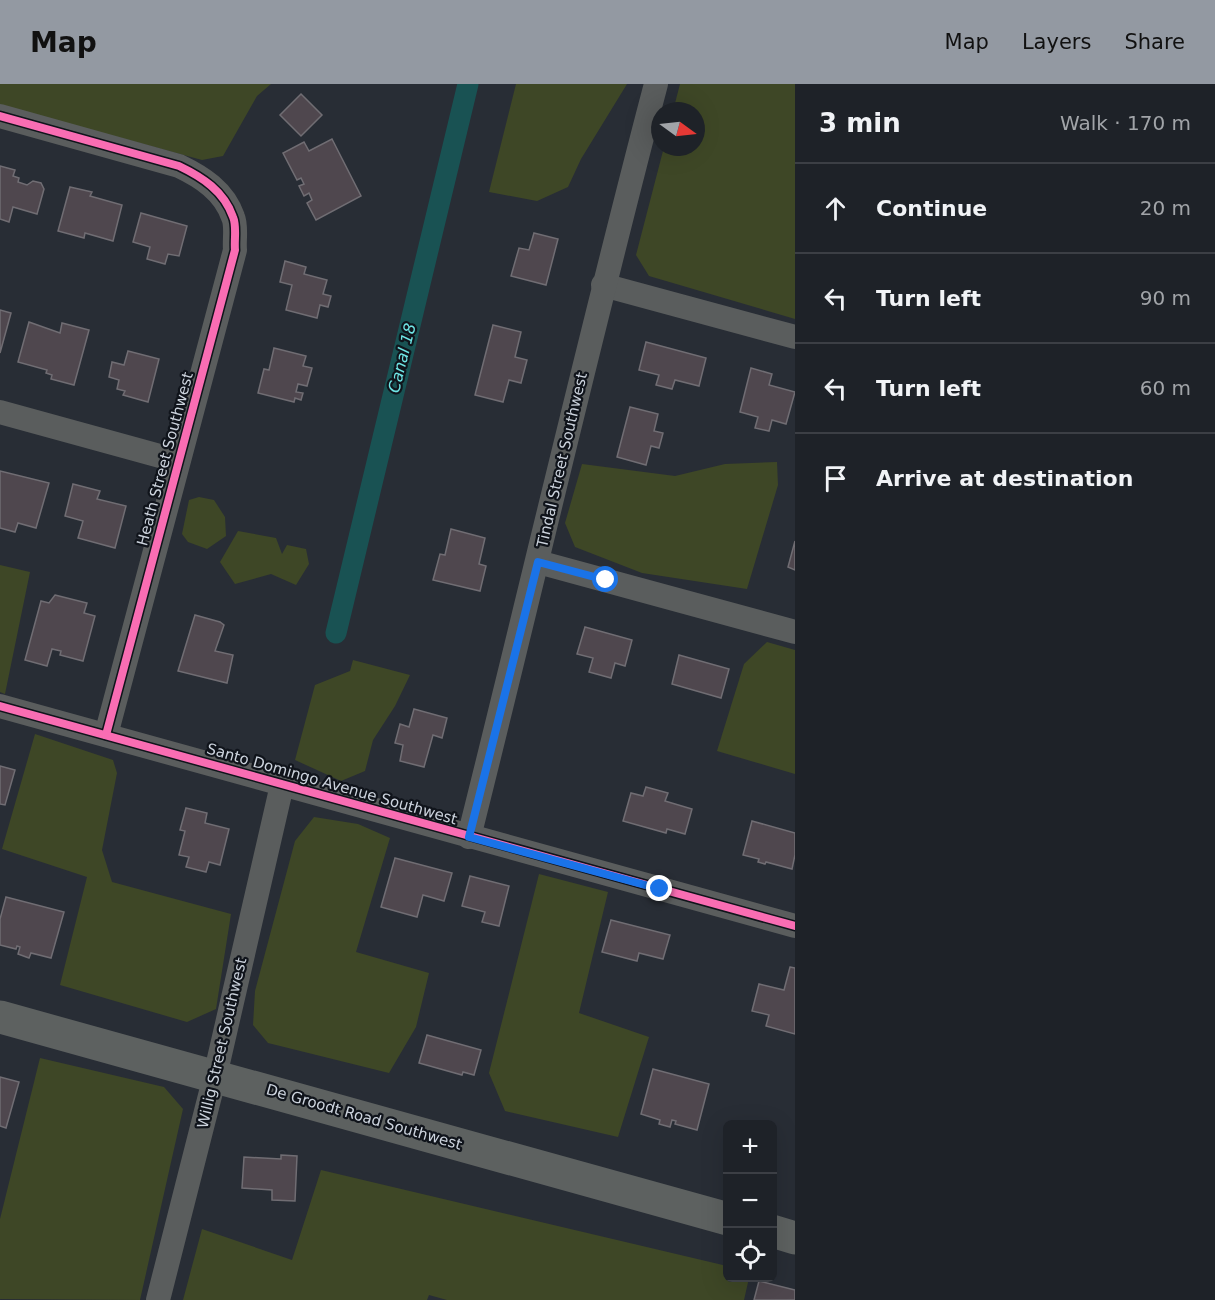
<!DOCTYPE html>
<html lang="en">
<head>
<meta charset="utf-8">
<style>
	:root { --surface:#1e2228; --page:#2b2f34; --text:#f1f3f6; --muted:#a1a4a8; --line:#3c3f45; --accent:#9399a2 }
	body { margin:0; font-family:"DejaVu Sans",sans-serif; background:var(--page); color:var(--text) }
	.controls { position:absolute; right:18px; bottom:18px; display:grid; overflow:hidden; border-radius:9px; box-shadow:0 6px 24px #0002 }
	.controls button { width:54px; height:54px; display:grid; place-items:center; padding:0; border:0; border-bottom:2px solid var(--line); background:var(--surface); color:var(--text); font:30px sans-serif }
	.compass { position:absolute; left:651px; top:18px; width:54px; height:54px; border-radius:50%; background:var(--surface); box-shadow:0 6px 24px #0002; rotate:105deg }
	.stop { position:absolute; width:18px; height:18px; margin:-14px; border:4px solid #1a73e8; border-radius:50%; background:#fff }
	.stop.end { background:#1a73e8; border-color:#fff; box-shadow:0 2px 6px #0008 }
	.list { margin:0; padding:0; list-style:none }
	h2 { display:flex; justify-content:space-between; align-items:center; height:78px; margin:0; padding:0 24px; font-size:26px }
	h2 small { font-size:20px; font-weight:400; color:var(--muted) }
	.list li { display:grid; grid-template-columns:39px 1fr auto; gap:18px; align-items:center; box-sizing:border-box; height:90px; padding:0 24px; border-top:2px solid var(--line) }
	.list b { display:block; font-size:22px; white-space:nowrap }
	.list em { font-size:20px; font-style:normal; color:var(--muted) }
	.icon { flex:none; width:33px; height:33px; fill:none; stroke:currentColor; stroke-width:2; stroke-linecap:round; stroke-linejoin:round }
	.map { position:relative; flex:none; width:795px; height:1216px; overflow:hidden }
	header { display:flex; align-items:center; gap:36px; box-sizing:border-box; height:84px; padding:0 30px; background:var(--accent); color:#111 }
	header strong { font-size:28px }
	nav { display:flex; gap:33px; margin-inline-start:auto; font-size:21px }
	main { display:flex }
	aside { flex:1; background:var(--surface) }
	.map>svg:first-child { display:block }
</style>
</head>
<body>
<header>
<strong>Map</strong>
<nav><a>Map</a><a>Layers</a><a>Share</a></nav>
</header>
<main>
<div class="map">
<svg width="795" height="1216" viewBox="0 0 795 1216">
	<rect width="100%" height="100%" fill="#282d35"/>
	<g fill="#3e4726">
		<polygon points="0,0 271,0 257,12 223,72 202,76 0,21"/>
		<polygon points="516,0 627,0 581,75 568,103 537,117 489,108"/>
		<polygon points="680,0 795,0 795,235 649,192 636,171 664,63 696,63 696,27 673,27"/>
		<polygon points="777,378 778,401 747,505 642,489 575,463 565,439 582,380 675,392 725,380"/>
		<polygon points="199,413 214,416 225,433 226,452 207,465 188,458 182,450 189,416"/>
		<polygon points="238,447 276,454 282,470 287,461 306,465 309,480 296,501 271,490 235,500 220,478"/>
		<polygon points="0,481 30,488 5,610 0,608"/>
		<polygon points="767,558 795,566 795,690 717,667 744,580"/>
		<polygon points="353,576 410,591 395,622 373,656 365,687 341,697 295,676 315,601 350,587"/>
		<polygon points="35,650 113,676 117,689 102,766 112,798 231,830 216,925 187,938 60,901 87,793 2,765"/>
		<polygon points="314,733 358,740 390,754 356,868 429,889 416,943 389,989 268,959 253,941 255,907 295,757"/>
		<polygon points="539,790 608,808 579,929 649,953 618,1053 505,1027 489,989"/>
		<polygon points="40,974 164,1003 183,1025 140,1216 0,1215 0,1135"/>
		<polygon points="321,1086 727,1182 728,1194 749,1194 744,1216 447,1216 429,1211 427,1216 183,1216 202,1145 292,1176"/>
	</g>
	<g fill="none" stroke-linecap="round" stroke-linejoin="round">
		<polyline stroke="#195253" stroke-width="21" points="336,549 468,0"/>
	</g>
	<g fill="#4f474e" stroke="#706d73" stroke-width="1.5">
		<polygon points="301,10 322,31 301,52 280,31"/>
		<polygon points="332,55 361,112 316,136 307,119 312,116 309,109 304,112 299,102 304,100 301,94 297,96 283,69 304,58 309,67"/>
		<polygon points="0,82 15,86 13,92 19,94 18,98 27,101 33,97 41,99 44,105 37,130 13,123 9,138 0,135"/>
		<polygon points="70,103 92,108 90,112 122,121 113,157 85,149 84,154 58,147"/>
		<polygon points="141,129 187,142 179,172 168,170 165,180 147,175 150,163 133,158"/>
		<polygon points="534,149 558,155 546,201 511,192 519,164 529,166"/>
		<polygon points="285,177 306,183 304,190 327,196 323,210 331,212 328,223 320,221 317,234 286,226 292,201 280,198"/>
		<polygon points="0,226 11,229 0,269"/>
		<polygon points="29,238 60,249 62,239 89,246 74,301 51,295 52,291 46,289 47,286 18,278"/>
		<polygon points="493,241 521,248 515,273 527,276 521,299 509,296 503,318 475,311"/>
		<polygon points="646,258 706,274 699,302 675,296 672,305 656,301 659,291 639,286"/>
		<polygon points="274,264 306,272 303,282 312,284 307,302 298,300 296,308 303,309 301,316 295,314 294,318 258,309 264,285 269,286"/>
		<polygon points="128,267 159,275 148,318 123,311 125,307 117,305 119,296 109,293 112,278 124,281"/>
		<polygon points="751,284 772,290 769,301 795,308 786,340 772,336 769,347 755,344 758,333 740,328"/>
		<polygon points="630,323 658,330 654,347 663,349 659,364 651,362 646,381 617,373"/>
		<polygon points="0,387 49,399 36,444 18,439 15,448 0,444"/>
		<polygon points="73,400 100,407 97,415 126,422 115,464 78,454 83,437 65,432"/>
		<polygon points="451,445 485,454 479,480 486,482 480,507 433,496 440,470 445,471"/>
		<polygon points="795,457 795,486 788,483"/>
		<polygon points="55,511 87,519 84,529 95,532 83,577 60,571 61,567 52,565 47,582 25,576 41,517 49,519"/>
		<polygon points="195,531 220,538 224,541 215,567 233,571 227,599 178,587"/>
		<polygon points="585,543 632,556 625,582 615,579 611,594 589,588 593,574 577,570"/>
		<polygon points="679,571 729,585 721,614 672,600"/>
		<polygon points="414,625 447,634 442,654 433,651 424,683 400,677 403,661 395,659 400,640 409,643"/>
		<polygon points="0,682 15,686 5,721 0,720"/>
		<polygon points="646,703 668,709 665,717 692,725 685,750 667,745 666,749 623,737 631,709 643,712"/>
		<polygon points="186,724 207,729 205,739 229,745 220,781 209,778 206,788 186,783 189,773 179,771 185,747 180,746"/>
		<polygon points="752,737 795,749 795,771 792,785 766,778 765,780 758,778 759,775 743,771"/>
		<polygon points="395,774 452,789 444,817 423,811 417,833 381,823"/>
		<polygon points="470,792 509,802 499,842 482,838 485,828 462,822"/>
		<polygon points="6,813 64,828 51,874 31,869 29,874 18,870 20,863 17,862 16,865 0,861 0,835"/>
		<polygon points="611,836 670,851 663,875 639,869 637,877 602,868"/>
		<polygon points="790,883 795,884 795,950 766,942 769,931 752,927 759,900 784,906"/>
		<polygon points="427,951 481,966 474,991 463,988 462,991 419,979"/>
		<polygon points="653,985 709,1000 697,1046 675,1040 676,1037 672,1036 670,1043 659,1040 660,1036 641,1030"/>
		<polygon points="0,993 19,998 6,1044 0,1042"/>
		<polygon points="281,1071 297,1072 295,1117 272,1116 272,1106 242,1104 244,1073 281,1075"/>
		<polygon points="759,1197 795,1206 795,1216 754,1216"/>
	</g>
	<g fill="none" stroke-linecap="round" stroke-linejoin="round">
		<g stroke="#5a5d5d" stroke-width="24">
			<path d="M 0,32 L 179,82 C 202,93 224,107 233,133 C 237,142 234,156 235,166 L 106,651"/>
			<polyline points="603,201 795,253"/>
			<polyline points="0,328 178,377"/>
			<polyline points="538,478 795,548"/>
			<polyline points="0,622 795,842"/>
			<path d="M 469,753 C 532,502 590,250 656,0"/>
			<polyline points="158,1216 215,992 282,701"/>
		</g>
		<g stroke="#5d6160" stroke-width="33">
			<polyline points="0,933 728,1135"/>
			<polyline points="772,1147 795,1154"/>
		</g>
		<g stroke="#10141b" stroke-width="11">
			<g id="cycleway">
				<path d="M 0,32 L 179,82 C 202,93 224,107 233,133 C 237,142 234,156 235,166 L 106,651"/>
				<polyline points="0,622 795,842"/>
			</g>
		</g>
		<use href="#cycleway" stroke="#f96db3" stroke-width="8"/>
	</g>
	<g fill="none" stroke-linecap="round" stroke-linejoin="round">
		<polyline stroke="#1a73e8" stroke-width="8" points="606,496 538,478 469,753 660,805"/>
	</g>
	<g text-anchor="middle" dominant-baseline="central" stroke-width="4.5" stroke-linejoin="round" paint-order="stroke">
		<g font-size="15" fill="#ccd3dd" stroke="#10141b">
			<text transform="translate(165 375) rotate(-75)">Heath Street Southwest</text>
			<text transform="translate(562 376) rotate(-77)">Tindal Street Southwest</text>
			<text transform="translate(332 700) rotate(16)">Santo Domingo Avenue Southwest</text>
			<text transform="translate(222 959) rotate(-77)">Willig Street Southwest</text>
			<text transform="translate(364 1033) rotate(16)">De Groodt Road Southwest</text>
		</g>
		<g font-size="16" font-style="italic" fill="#6fe5e5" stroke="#10141b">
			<text transform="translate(402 274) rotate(-76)">Canal 18</text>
		</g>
	</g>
</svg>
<div class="controls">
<button>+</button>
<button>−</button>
<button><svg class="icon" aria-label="locate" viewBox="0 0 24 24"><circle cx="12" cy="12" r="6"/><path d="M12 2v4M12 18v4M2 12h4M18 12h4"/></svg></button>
</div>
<svg class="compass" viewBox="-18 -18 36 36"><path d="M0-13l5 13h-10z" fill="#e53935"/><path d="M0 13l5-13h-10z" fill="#a1a4a8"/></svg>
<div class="stop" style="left:606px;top:496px"></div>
<div class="stop end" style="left:660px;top:805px"></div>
</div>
<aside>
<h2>3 min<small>Walk · 170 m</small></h2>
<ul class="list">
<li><svg class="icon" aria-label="ahead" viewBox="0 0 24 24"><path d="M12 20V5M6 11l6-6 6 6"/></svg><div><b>Continue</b></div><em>20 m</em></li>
<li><svg class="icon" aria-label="left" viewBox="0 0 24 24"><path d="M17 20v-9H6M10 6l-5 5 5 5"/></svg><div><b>Turn left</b></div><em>90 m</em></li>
<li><svg class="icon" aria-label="left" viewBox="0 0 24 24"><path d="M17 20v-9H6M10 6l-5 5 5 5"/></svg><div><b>Turn left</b></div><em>60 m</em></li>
<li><svg class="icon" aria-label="arrive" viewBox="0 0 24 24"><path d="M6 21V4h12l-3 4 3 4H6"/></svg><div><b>Arrive at destination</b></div></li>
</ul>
</aside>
</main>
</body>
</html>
